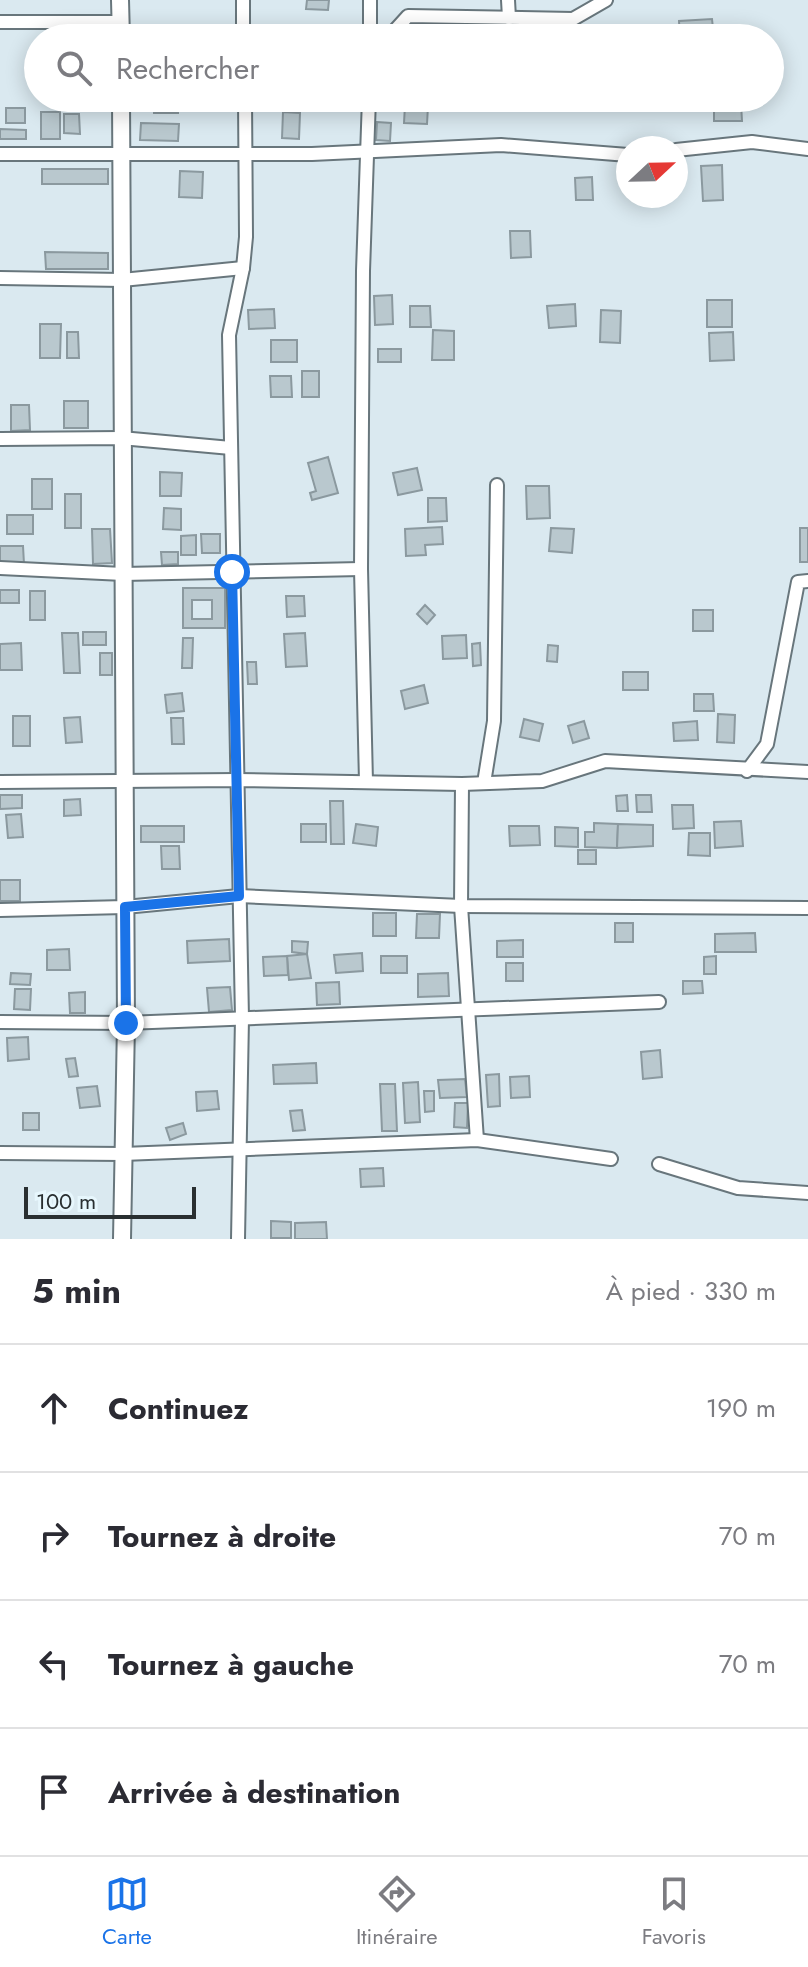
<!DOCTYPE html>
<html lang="fr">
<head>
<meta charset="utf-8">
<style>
	:root { --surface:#fff; --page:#f2f2f3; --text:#2b2b33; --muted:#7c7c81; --line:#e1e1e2; --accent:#1a73e8 }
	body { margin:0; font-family:Jost,sans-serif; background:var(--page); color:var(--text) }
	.compass { position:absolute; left:616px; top:136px; width:72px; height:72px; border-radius:50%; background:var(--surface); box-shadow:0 4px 20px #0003; rotate:68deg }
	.scale { position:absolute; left:24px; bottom:20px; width:172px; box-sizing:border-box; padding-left:8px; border:4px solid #292f31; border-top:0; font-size:22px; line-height:28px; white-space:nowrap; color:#292f31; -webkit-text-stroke:6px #e7f7fd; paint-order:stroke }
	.stop { position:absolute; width:24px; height:24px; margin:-18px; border:6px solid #1a73e8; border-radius:50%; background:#fff }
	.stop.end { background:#1a73e8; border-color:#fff; box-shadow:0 2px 8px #0008 }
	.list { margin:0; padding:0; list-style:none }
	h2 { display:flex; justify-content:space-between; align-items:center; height:104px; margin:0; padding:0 32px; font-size:34px }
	h2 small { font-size:26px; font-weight:400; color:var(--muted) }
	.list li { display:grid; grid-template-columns:52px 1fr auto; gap:24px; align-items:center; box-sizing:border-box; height:128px; padding:0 32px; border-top:2px solid var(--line) }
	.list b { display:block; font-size:30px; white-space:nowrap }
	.list em { font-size:26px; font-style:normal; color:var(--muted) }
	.icon { flex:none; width:44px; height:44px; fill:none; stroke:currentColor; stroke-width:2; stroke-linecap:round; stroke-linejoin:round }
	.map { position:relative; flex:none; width:808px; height:1239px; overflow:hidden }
	.search { position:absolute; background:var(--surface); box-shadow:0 4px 20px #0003; left:24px; right:24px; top:24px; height:88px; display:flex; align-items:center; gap:20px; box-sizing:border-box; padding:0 28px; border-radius:44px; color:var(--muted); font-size:30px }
	.sheet { height:616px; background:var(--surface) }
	nav { display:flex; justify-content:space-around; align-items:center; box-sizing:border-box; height:112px; border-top:2px solid var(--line); background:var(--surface); font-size:22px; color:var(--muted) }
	nav a { display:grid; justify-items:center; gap:4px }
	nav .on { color:var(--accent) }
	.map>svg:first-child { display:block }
</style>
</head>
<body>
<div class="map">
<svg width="808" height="1239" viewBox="0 0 808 1239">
	<rect width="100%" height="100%" fill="#dae9f0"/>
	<g fill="#b9c8ce" stroke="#8b999f" stroke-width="2" fill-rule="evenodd">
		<polygon points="307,0 329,0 328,10 306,9"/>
		<polygon points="712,19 714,38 680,38 679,21"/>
		<rect x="154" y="98" width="24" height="15"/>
		<polygon points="714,103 741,103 742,121 714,121"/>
		<polygon points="405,105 428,106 427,124 404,123"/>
		<rect x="6" y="108" width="19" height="15"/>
		<rect x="41" y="112" width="19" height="27"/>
		<polygon points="283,112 300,113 299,139 282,138"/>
		<polygon points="64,114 79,114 80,134 64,133"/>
		<polygon points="377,122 391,123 390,141 376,140"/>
		<polygon points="141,123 179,124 178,141 140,140"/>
		<polygon points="0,129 26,130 26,139 0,139"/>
		<polygon points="722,165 723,200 703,201 701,166"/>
		<rect x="42" y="169" width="66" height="15"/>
		<polygon points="180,171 203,172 202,198 179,197"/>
		<polygon points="592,177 593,200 576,200 575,178"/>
		<polygon points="510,231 530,231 531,257 511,258"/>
		<polygon points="45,252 108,253 108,269 46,269"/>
		<polygon points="392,295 393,324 375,325 374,296"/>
		<rect x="707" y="300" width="25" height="27"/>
		<polygon points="575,304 576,326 549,328 547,306"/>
		<polygon points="410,306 430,306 431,327 410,327"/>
		<polygon points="274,309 275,328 249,329 248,310"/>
		<polygon points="601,310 621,311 620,343 600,342"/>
		<polygon points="40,324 61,324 60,358 40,358"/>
		<polygon points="433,330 454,331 454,360 432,360"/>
		<polygon points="67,332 78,332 79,358 67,358"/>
		<polygon points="733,332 734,360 710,361 709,333"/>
		<rect x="271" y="340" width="26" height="22"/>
		<rect x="378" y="349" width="23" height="13"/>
		<rect x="302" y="371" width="17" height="26"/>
		<polygon points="270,376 291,376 292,397 271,397"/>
		<rect x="64" y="401" width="24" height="27"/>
		<polygon points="11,405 29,405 30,430 11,431"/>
		<polygon points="328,457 338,493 312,500 310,493 316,491 308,463"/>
		<polygon points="417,468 422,490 398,495 393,473"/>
		<polygon points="160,472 182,473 181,496 160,496"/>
		<rect x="32" y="479" width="20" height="30"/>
		<polygon points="526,486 549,486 550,518 527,519"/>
		<rect x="65" y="494" width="16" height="34"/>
		<polygon points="428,498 446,498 447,521 428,522"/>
		<polygon points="164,508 181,509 181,530 163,529"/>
		<rect x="7" y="515" width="26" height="19"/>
		<polygon points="442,527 443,544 425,545 426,555 406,556 405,529"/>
		<polygon points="551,528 574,529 572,553 549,551"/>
		<rect x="800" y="528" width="8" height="34"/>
		<polygon points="92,529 110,529 112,563 93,564"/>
		<polygon points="201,534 220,534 220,553 202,553"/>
		<polygon points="196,535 196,555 181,555 181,536"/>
		<polygon points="0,546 23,546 24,564 0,565"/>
		<polygon points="161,552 178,552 178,564 162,565"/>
		<path d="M 183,588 L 225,588 L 225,628 L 183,628 ZM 192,600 L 212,600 L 212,619 L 192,619 Z"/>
		<rect x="0" y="590" width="19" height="13"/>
		<rect x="30" y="591" width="15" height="29"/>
		<polygon points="286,596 304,596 305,616 287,617"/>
		<polygon points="425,605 435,615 427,624 417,614"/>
		<rect x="693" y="610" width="20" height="21"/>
		<rect x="83" y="632" width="23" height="13"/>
		<polygon points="62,633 78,633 80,673 64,673"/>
		<polygon points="305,633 307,666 286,667 284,634"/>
		<polygon points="466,635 467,658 443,659 442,636"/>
		<polygon points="183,638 193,638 192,668 182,668"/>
		<polygon points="21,643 22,670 0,670 0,644"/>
		<polygon points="480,643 481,665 473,666 472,644"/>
		<polygon points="548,645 558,646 557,662 547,661"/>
		<rect x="100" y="653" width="12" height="22"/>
		<polygon points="247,662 256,662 257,684 248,684"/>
		<rect x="623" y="672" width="25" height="18"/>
		<polygon points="424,685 428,703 405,709 401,691"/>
		<polygon points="182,693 184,711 167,713 165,695"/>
		<polygon points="694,694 713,694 714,711 694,711"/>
		<polygon points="718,714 735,715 734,743 717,742"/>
		<rect x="13" y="716" width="17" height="30"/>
		<polygon points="80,717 82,742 66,743 64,718"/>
		<polygon points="171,718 183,718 184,744 172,744"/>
		<polygon points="524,719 543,724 539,741 520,737"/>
		<polygon points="584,721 589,738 573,743 568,726"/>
		<polygon points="697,721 698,740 674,741 673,723"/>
		<polygon points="0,795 22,795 22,808 0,809"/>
		<polygon points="627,795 628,811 617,811 616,796"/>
		<polygon points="636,795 651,795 652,812 637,812"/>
		<polygon points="80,799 81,815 64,816 64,800"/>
		<polygon points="330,801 343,801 344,844 331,844"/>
		<polygon points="672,805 693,805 694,828 673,829"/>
		<polygon points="21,814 23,837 8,838 6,815"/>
		<polygon points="741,821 743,846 715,848 714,822"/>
		<polygon points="594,823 618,824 617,848 585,847 585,832 594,832"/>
		<rect x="301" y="824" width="25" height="18"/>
		<polygon points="356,824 378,827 376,846 353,843"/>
		<polygon points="618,824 653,825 653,846 617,848"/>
		<rect x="141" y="826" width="43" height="16"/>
		<polygon points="509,826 539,826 540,845 510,846"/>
		<polygon points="555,827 578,828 578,847 555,846"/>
		<polygon points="689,833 710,833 710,856 688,855"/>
		<polygon points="161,846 179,846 180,869 162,869"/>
		<rect x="578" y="850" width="18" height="14"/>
		<rect x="0" y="880" width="20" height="21"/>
		<rect x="373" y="913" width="23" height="23"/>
		<polygon points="417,914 440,914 439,938 416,938"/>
		<rect x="615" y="923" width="18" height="19"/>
		<polygon points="755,933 756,952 715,952 715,934"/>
		<polygon points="229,939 230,961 188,963 187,941"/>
		<polygon points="523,940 523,957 497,957 497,941"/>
		<polygon points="292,941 308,942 307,954 292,952"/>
		<polygon points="69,949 70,970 47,970 47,950"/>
		<polygon points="362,953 363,971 336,973 334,955"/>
		<polygon points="307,954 311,978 289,980 287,956"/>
		<polygon points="287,956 288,975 264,976 263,957"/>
		<rect x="381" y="956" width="26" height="17"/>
		<polygon points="716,956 716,974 704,974 704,957"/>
		<rect x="506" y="963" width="17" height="18"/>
		<polygon points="11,973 31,974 30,985 10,984"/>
		<polygon points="448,973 449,996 418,997 418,974"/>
		<polygon points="683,981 702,981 703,993 683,994"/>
		<polygon points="339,982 340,1004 317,1005 316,983"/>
		<polygon points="230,987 232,1010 209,1012 207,988"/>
		<polygon points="15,989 31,989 30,1010 14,1009"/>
		<polygon points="85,992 85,1013 70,1013 69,993"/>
		<polygon points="28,1037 29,1059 8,1061 7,1038"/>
		<polygon points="660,1050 662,1077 643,1079 641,1052"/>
		<polygon points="75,1058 78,1076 69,1077 66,1059"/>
		<polygon points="316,1063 317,1083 274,1084 273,1065"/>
		<polygon points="499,1074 500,1106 488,1107 486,1075"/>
		<polygon points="529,1076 530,1097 511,1098 510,1077"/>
		<polygon points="465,1079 467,1097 440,1098 438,1080"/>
		<polygon points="418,1082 420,1122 405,1123 403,1083"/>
		<polygon points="380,1084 395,1084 397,1131 382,1131"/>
		<polygon points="97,1086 100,1106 80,1108 77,1088"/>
		<polygon points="217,1091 219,1109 197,1111 196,1092"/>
		<polygon points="424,1091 434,1091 434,1111 425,1112"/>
		<polygon points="455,1103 468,1103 467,1128 454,1127"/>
		<polygon points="302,1110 305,1130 293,1131 290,1111"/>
		<rect x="23" y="1113" width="16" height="17"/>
		<polygon points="183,1123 186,1134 170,1140 166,1128"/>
		<polygon points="383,1168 384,1186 361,1187 360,1169"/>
		<polygon points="271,1221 291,1222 291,1238 271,1238"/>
		<polygon points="326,1222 327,1239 295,1239 295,1223"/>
	</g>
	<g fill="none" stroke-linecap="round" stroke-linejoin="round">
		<g stroke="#68767c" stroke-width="16">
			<g id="minor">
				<polyline points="243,0 243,38"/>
				<polyline points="508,0 509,18"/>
				<polyline points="0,22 121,22"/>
				<polyline points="370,38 370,0"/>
				<polyline points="388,38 408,16 573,19 606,0"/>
				<polyline points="676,150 752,142 808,149"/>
				<polyline points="0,154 312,154 501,145 628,155"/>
				<polyline points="0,278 122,280 243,268"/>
				<polyline points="0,439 121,438 231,448"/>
				<polyline points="0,568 123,574 361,569"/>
				<polyline points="747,771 767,744 798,582 808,581"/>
				<polyline points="0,782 237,780 462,784 542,781 605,761 808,772"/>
				<polyline points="366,782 361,569 363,271 369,98"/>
				<polyline points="484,783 494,721 497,485"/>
				<polyline points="462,784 461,906 477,1140"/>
				<polyline points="0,910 125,907 239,896 461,906 808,908"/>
				<polyline points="0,1022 126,1023 659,1002"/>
				<polyline points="0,1153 123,1154 477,1140 611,1159"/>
				<polyline points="659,1164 738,1188 808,1193"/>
				<polyline points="238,1239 242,1018 229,335 243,268 246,237 245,98"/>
			</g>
		</g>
		<g stroke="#68767c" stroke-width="20">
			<g id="tertiary">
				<polyline points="120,0 121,38"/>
				<polyline points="121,98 126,1023 122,1239"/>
			</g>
		</g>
		<use href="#minor" stroke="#fff" stroke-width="12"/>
		<use href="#tertiary" stroke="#fff" stroke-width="16"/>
	</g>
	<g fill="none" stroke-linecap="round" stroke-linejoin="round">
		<polyline stroke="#1a73e8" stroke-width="10" points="126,1023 125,907 239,896 232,572"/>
	</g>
</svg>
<svg class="compass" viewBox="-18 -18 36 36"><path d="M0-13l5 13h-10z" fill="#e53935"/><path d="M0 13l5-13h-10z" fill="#7c7c81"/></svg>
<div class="scale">100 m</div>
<div class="stop" style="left:232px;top:572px"></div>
<div class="stop end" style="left:126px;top:1023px"></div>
<div class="search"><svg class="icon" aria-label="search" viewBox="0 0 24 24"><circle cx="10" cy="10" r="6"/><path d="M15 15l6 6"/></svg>Rechercher</div>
</div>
<section class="sheet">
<h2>5 min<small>À pied · 330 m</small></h2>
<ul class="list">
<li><svg class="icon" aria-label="ahead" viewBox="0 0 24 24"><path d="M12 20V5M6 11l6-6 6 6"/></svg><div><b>Continuez</b></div><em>190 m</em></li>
<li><svg class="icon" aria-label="right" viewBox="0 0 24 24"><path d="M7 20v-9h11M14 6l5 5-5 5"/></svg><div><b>Tournez à droite</b></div><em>70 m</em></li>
<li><svg class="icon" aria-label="left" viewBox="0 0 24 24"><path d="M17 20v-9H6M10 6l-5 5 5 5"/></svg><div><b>Tournez à gauche</b></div><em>70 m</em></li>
<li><svg class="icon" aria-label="arrive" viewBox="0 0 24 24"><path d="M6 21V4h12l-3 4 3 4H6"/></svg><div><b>Arrivée à destination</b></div></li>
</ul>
</section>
<nav>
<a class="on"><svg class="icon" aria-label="map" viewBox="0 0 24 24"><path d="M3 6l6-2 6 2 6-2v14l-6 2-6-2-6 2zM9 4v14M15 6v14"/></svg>Carte</a>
<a><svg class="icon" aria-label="directions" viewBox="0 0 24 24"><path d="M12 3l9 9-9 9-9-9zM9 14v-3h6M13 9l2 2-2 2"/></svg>Itinéraire</a>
<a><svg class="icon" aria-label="saved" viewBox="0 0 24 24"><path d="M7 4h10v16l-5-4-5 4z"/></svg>Favoris</a>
</nav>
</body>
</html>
